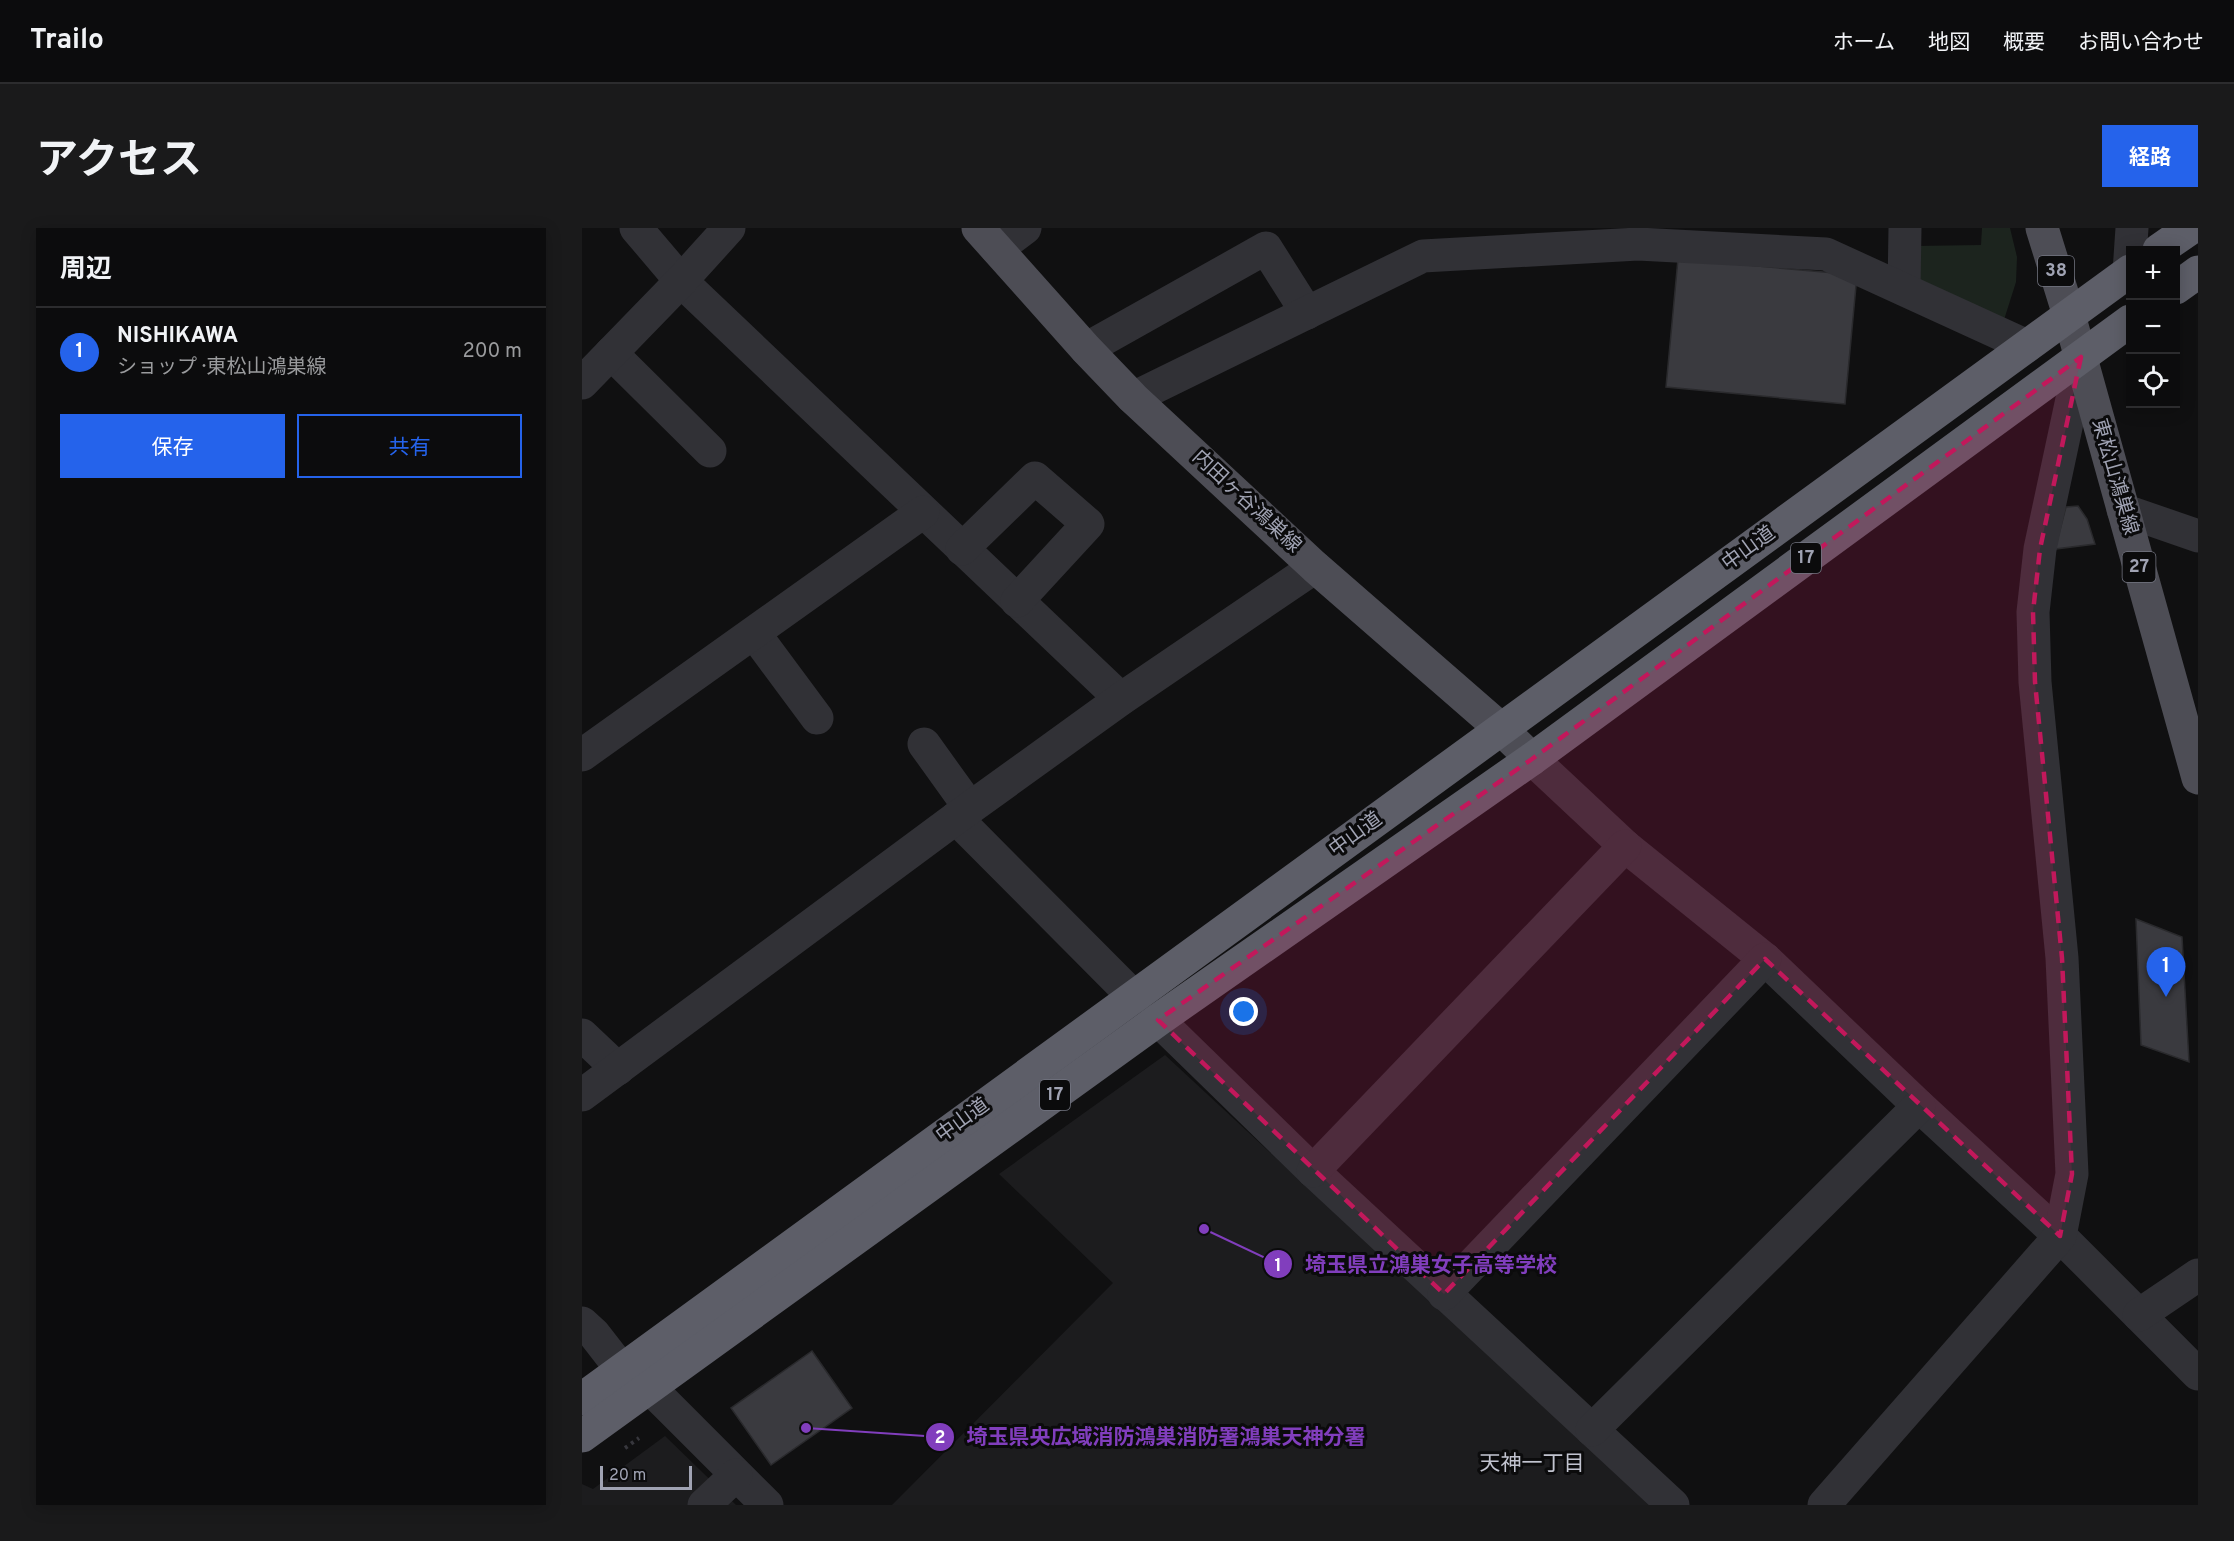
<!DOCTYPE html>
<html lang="ja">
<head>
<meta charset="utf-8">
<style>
	:root { --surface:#0c0c0d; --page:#1a1a1b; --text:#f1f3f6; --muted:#9a9b9d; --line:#2c2c2e; --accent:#2563eb }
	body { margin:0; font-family:Overpass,"Noto Sans JP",sans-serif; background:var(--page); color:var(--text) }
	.controls { position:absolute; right:18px; top:18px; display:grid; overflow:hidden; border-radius:0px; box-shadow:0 3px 15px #0003 }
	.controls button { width:54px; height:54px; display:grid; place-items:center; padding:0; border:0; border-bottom:2px solid var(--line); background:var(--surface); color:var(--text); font:30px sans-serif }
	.scale { position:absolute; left:18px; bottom:15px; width:92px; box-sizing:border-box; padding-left:6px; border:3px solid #a0a3b3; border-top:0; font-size:16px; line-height:21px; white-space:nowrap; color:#a0a3b3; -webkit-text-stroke:4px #0b0b0c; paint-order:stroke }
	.you { position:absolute; left:662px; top:784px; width:21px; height:21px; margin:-15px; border:4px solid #fff; border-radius:50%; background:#1a73e8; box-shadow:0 0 0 9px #1a73e833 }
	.badge { display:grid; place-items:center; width:39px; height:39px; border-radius:50%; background:var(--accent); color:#fff; font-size:20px; font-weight:700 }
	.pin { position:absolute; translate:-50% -50px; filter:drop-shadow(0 2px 3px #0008) }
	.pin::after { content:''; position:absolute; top:32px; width:21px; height:18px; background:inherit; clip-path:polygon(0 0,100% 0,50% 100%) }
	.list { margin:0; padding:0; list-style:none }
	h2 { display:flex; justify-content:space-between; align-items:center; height:78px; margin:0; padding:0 24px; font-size:26px }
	h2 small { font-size:20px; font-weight:400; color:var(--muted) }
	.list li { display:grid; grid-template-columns:39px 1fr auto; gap:18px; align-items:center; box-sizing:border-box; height:90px; padding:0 24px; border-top:2px solid var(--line) }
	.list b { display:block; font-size:22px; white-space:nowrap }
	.list p { margin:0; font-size:20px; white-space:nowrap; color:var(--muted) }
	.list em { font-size:20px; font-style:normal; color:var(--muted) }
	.actions { display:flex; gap:12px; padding:18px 24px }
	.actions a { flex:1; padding:14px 0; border:2px solid var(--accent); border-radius:0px; text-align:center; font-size:21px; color:var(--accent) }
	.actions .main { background:var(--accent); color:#fff }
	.icon { flex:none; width:33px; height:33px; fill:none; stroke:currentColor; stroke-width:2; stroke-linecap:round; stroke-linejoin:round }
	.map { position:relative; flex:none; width:1616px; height:1277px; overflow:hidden; border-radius:0px }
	header { display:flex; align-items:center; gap:36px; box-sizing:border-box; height:84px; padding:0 30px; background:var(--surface); border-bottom:2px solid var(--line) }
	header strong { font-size:28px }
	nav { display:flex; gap:33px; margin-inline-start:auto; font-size:21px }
	.intro { display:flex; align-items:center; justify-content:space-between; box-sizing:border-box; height:144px; padding:0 36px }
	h1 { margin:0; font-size:42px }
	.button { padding:15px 27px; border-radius:0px; background:var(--accent); color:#fff; font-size:21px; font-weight:700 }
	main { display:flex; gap:36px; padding:0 36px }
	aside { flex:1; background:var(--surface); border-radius:0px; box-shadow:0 3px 15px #0003 }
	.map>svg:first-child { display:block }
</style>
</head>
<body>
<header>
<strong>Trailo</strong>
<nav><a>ホーム</a><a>地図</a><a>概要</a><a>お問い合わせ</a></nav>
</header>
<div class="intro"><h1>アクセス</h1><a class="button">経路</a></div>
<main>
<aside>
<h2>周辺<small></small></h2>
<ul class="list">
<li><span class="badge">1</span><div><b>NISHIKAWA</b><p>ショップ · 東松山鴻巣線</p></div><em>200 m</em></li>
</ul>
<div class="actions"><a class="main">保存</a><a>共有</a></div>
</aside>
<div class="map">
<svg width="1616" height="1277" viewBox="0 0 1616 1277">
	<rect width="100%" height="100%" fill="#101011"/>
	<g fill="#1c1c1e">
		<polygon points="583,827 1068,1277 310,1277 531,1055 417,946"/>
		<polygon points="83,1208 154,1277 0,1277 0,1256 11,1261"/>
	</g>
	<polygon fill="#1c241e" points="1400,0 1428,0 1435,29 1434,54 1421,95 1333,53 1333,18 1399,17"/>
	<g fill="#3a3a3f" stroke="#2a2a2d" stroke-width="1.5">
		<polygon points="1096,31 1275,47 1263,176 1084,159"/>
		<polygon points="1496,278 1505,291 1513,316 1473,321 1484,279"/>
		<polygon points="1554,691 1600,709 1607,834 1559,817"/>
		<polygon points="230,1123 270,1180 189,1237 149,1180"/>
	</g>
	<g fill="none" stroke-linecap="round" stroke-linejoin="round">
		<polyline stroke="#37373d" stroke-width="4" stroke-dasharray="3 4.5" stroke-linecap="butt" points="43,1220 57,1210"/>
		<g stroke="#313136" stroke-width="33">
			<polyline points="54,0 99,53 539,471"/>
			<polyline points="415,21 443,0"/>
			<polyline points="1547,44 1550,0"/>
			<polyline points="1322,61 1323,0"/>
			<polyline points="504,121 684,20 725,85"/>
			<polyline points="29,125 128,223"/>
			<polyline points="0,155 99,53 147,0"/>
			<polyline points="551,170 841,28 1056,16 1244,26 1445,118"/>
			<polyline points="1541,282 1616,308"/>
			<polyline points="380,321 453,250 506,296 435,373"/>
			<polyline points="172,405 235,490"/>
			<polyline points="342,516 388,580"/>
			<polyline points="0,527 341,284"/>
			<polyline points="950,531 1043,618 1183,731 1337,878 1478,1008 1616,1146"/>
			<polyline points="374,590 552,769"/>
			<polyline points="576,792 731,943 1091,1277"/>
			<polyline points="0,807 36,841"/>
			<polyline points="0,867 374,590 539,471 733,339"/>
			<polyline points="731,943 1043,618"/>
			<polyline points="862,1066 1183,731"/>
			<polyline points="1557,1087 1616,1047"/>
			<polyline points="0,1095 12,1106 40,1142"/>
			<polyline points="67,1159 185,1277"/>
			<polyline points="1010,1202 1337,878"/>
			<polyline points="122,1277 154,1247"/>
			<polyline points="1242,1277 1478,1008 1490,946 1480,730 1453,454 1451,384 1458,321 1499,129"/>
		</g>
		<g stroke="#4d4d55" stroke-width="33">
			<polyline points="396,0 504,121 551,170 733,339 919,501 950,531"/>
			<polyline points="1460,0 1487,87 1616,550"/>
		</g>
		<g stroke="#5d5e68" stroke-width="33">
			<polyline points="1577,22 1609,0"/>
			<polyline points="1594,60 1616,44"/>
			<polyline points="0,1171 1548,43"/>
			<polyline points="0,1208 576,792 950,531 1548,93"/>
		</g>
	</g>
	<path fill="#c2185b" fill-opacity="0.2" stroke="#c2185b" stroke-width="4.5" stroke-dasharray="12 8" stroke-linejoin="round" d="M 1499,129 L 1458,321 L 1451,384 L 1453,454 L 1480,730 L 1490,946 L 1478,1008 L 1183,731 L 862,1066 L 576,792 L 950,531 Z"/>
	<g text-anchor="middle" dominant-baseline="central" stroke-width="6" stroke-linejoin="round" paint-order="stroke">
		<g fill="#0b0b0c" stroke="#737581" stroke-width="1.5">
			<rect x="1456" y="28" width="36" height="30" rx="4.5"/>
			<rect x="1209" y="315" width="30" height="30" rx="4.5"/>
			<rect x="1540.5" y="324" width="33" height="30" rx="4.5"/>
			<rect x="458" y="852" width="30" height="30" rx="4.5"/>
		</g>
		<g font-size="18" font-weight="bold" fill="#a0a3b3">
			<text x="1474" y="43">38</text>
			<text x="1224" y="330">17</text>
			<text x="1557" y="339">27</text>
			<text x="473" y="867">17</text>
		</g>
		<g font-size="20" fill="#a0a3b3" stroke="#0b0b0c">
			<text transform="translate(1532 249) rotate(74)">東松山鴻巣線</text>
			<text transform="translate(664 274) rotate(43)">内田ヶ谷鴻巣線</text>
			<text transform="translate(1167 321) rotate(-36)">中山道</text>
			<text transform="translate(774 607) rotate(-36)">中山道</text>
			<text transform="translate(381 893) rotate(-36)">中山道</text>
		</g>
		<g font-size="21" fill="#c1c3cf" stroke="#0b0b0c">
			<text x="950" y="1236">天神一丁目</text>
		</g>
	</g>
	<path fill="none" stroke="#813ebd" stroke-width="2" d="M622 1001L696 1036M224 1200L358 1209"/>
	<g fill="#813ebd" stroke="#0b0b0c" stroke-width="2">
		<circle cx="622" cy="1001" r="6"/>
		<circle cx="224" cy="1200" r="6"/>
		<circle cx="696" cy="1036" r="15"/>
		<circle cx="358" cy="1209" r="15"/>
	</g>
	<g font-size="18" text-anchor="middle" font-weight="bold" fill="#fff">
		<text x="696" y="1043">1</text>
		<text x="358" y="1215">2</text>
	</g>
	<g font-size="21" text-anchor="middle" font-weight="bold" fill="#813ebd" stroke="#0b0b0c" stroke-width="6" stroke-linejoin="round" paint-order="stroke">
		<text x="849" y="1044">埼玉県立鴻巣女子高等学校</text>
		<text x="584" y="1216">埼玉県央広域消防鴻巣消防署鴻巣天神分署</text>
	</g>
</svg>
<div class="controls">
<button>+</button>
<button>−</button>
<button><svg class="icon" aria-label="locate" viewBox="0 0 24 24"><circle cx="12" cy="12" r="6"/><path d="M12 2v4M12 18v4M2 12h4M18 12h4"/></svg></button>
</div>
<div class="scale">20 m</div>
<div class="you"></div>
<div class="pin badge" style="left:1584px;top:769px">1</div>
</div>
</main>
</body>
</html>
